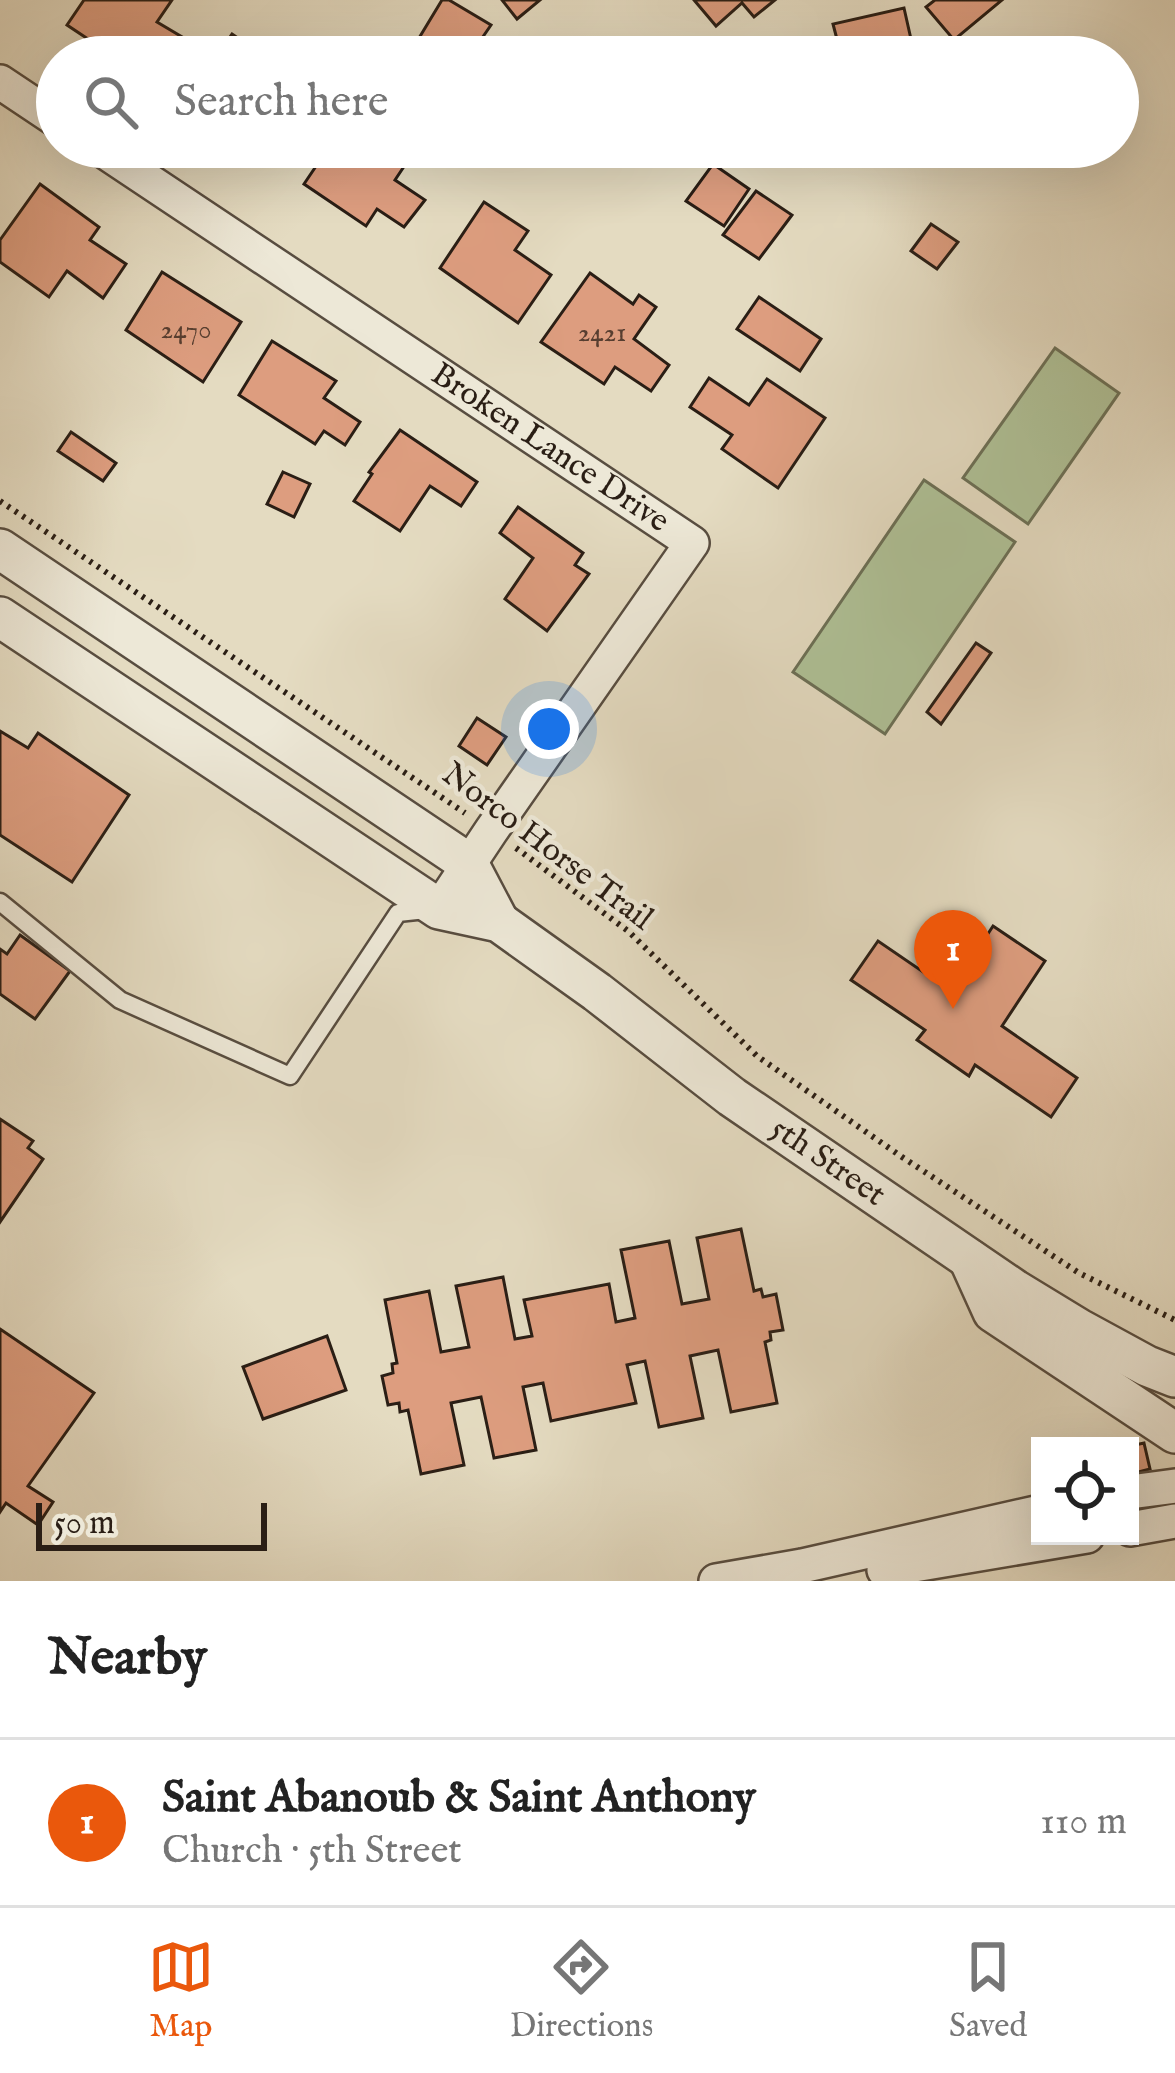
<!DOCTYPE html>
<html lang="en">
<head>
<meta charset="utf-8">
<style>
	:root { --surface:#fff; --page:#f6f6f6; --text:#222; --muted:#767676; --line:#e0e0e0; --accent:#ea580c }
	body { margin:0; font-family:"IM FELL English",serif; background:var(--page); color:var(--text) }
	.controls { position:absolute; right:36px; bottom:36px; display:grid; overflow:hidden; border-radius:0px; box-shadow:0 12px 48px #0002 }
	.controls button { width:108px; height:108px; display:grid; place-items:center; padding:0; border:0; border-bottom:3px solid var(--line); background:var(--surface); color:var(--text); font:60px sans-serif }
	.scale { position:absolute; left:36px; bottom:30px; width:231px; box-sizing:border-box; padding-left:12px; border:6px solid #2a1e15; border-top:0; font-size:33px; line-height:42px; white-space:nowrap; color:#2a1e15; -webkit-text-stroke:9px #ede8d7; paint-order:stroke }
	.you { position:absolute; left:549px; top:729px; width:42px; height:42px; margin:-30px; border:9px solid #fff; border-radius:50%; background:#1a73e8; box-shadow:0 0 0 18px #1a73e833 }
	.badge { display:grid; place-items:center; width:78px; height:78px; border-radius:50%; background:var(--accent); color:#fff; font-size:39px; font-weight:700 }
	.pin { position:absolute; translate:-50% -99px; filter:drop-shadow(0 3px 6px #0008) }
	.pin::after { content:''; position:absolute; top:63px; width:42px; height:36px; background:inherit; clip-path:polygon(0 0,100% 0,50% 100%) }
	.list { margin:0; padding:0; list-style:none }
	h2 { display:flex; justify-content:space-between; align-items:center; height:156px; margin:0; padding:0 48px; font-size:51px }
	h2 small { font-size:39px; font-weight:400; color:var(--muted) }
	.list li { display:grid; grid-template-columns:78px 1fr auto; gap:36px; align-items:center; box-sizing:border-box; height:168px; padding:0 48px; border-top:3px solid var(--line) }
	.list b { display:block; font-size:45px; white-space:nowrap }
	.list p { margin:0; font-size:39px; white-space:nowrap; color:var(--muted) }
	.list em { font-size:39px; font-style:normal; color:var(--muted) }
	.icon { flex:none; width:66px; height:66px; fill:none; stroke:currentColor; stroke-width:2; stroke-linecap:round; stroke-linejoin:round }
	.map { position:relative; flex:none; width:1175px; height:1581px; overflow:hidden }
	.search { position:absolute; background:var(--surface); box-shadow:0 12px 48px #0002; left:36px; right:36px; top:36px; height:132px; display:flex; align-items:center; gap:30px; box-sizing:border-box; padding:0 42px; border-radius:66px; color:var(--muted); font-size:45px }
	.sheet { height:324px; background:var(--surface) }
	nav { display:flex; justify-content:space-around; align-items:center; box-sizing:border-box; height:168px; border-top:3px solid var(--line); background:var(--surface); font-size:33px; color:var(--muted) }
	nav a { display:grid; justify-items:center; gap:6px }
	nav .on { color:var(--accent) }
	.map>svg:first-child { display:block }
</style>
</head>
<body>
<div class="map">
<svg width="1175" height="1581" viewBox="0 0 1175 1581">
	<rect width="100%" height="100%" fill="#e4dbc1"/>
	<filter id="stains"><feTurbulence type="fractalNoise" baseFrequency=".00167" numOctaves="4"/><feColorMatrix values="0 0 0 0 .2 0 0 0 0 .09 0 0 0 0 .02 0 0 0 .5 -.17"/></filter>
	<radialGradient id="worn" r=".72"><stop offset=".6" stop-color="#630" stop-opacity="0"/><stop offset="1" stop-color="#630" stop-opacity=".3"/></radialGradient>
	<g fill="#afc197" stroke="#6c7056" stroke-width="3">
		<polygon points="1055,348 1119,393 1028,524 963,478"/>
		<polygon points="924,480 1015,542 885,734 793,672"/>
	</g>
	<g fill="#dd9d7f" stroke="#2a1e15" stroke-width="3">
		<polygon points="84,0 172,0 157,22 194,44 186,57 152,57 139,49 133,57 115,57 67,25"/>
		<polygon points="442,0 449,0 491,25 469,57 438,57 416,43"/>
		<polygon points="502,0 540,0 517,19"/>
		<polygon points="694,0 775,0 754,17 742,3 716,26"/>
		<polygon points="935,0 1002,0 954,40 926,7"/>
		<polygon points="904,8 915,57 796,57 839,47 833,24"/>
		<polygon points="232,34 264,56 263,57 216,57"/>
		<polygon points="702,42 718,57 686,57"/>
		<polygon points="329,147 417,147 395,180 425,200 404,227 377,209 366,226 304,184"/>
		<polygon points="608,147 644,147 634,163"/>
		<polygon points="713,164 749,189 724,226 686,201"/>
		<polygon points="40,184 99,227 90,240 126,264 103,298 67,271 49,297 0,262 0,240"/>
		<polygon points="756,191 792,215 759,259 723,235"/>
		<polygon points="484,202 528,231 515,250 551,275 518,323 440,268"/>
		<polygon points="931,224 958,242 937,269 911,251"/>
		<polygon points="162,272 241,322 203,382 126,330"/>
		<polygon points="590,273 633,304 639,295 656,307 634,339 669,365 651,391 615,367 604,384 541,342"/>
		<polygon points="759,297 821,339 800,371 737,329"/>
		<polygon points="272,341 336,381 324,398 360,422 345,445 324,431 315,444 239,395"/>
		<polygon points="709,378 749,405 767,379 825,418 778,488 722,449 732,435 690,407"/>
		<polygon points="400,430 477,482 461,506 430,486 400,531 354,501 372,474 369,472"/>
		<polygon points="71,432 116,463 103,481 58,451"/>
		<polygon points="283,472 310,484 294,517 267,504"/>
		<polygon points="518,507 583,553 575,565 589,574 547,631 505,599 533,558 500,533"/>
		<polygon points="976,643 991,653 941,724 927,712"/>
		<polygon points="477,718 506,737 487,765 459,746"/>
		<polygon points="0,731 28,748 38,733 129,795 72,882 0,835"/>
		<polygon points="993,926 1045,961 1002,1026 1077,1078 1051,1117 975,1065 969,1076 917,1040 925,1030 851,980 878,941 951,991"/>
		<polygon points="20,935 70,971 35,1019 0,994 0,949 7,954"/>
		<polygon points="0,1119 33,1141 28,1148 43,1159 0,1222"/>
		<polygon points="741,1229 754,1291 761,1289 763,1297 776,1294 783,1330 770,1332 771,1340 765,1342 777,1403 731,1412 718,1350 690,1356 703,1418 659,1427 645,1361 627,1365 636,1403 551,1421 543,1383 523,1387 536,1450 494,1458 481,1397 451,1403 464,1465 421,1474 408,1410 400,1412 399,1403 388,1405 382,1376 393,1373 392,1364 397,1363 385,1300 429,1291 441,1352 469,1347 456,1286 503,1277 515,1339 532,1336 524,1300 609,1284 616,1322 635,1318 621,1250 669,1241 682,1304 709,1299 697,1238"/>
		<polygon points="0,1329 94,1393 28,1486 53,1502 38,1525 6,1503 0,1512"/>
		<polygon points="327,1336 346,1390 263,1419 243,1367"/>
		<polygon points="1144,1443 1150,1469 1138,1472 1152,1540 1130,1536 1130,1446"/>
	</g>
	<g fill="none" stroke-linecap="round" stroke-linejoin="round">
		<g stroke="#584d40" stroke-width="21">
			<polyline id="service" points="0,902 120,1000 290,1076 398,913 426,910"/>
		</g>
		<g stroke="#584d40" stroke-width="38">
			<g id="minor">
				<polyline points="0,82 57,120"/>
				<path id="s1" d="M 98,147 L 692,543 L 491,831 L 439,909"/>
				<polyline points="1130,1492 1175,1486"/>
				<polyline points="1130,1529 1175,1521"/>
				<polyline points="884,1570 1087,1536"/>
				<polyline points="716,1581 802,1566 1040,1512"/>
			</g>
		</g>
		<g stroke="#584d40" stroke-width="44">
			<g id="tertiary">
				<polyline points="0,549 468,863 499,922"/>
				<path id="s2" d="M 0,617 L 439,909 L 499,922 L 597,992 L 732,1097 L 1015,1290 L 1079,1329 L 1147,1366 L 1175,1377"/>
				<polyline points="969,1259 993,1312 1175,1433"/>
			</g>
		</g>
		<g stroke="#2a1e15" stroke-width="6" stroke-dasharray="3 6" stroke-linecap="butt">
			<polyline points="0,501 465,813"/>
			<polyline points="516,848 628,931 757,1056 902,1157 1079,1273 1175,1320"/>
		</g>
		<use href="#service" stroke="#ede8d7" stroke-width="16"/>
		<use href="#minor" stroke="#ede8d7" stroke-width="33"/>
		<use href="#tertiary" stroke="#ede8d7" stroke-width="39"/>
	</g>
	<g text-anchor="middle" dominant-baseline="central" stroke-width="9" stroke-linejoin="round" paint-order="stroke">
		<g font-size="27" fill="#573e30">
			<text x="186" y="331">2470</text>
			<text x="602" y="334">2421</text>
		</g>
		<g font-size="33" fill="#2a1e15" stroke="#ede8d7">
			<text stroke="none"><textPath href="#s1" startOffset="543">Broken Lance Drive</textPath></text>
			<text transform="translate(547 847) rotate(37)">Norco Horse Trail</text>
			<text stroke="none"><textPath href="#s2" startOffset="996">5th Street</textPath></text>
		</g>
	</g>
	<rect width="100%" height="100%" filter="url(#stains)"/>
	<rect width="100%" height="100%" fill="url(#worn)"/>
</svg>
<div class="controls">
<button><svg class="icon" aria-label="locate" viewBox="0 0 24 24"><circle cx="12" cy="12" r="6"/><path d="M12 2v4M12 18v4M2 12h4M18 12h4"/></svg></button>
</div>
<div class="scale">50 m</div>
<div class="you"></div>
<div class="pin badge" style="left:953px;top:1009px">1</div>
<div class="search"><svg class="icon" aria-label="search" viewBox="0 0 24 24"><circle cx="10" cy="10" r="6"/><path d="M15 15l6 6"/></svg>Search here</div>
</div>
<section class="sheet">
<h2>Nearby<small></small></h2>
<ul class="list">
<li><span class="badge">1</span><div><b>Saint Abanoub &amp; Saint Anthony</b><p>Church · 5th Street</p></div><em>110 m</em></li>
</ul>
</section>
<nav>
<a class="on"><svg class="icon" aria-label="map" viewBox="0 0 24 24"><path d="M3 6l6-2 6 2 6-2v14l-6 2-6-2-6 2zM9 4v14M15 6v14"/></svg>Map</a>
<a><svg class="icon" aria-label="directions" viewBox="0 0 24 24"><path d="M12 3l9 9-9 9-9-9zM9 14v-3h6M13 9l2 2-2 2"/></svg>Directions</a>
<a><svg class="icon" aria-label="saved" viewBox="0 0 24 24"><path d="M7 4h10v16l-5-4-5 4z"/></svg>Saved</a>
</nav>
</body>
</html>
